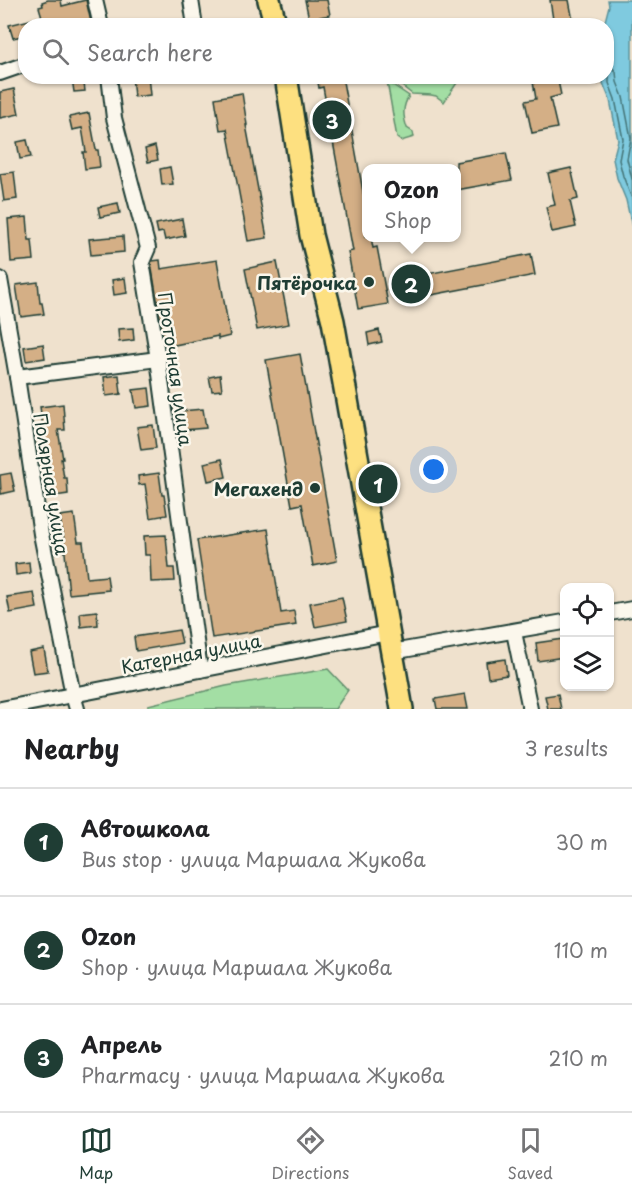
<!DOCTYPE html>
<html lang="en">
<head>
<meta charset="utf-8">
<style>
	:root { --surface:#fff; --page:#f6f6f6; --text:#202124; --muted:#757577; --line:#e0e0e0; --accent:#1f3d34 }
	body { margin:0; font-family:"Playpen Sans",sans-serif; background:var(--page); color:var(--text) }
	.controls { position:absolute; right:18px; bottom:18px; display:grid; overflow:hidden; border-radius:12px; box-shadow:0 2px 4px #0004 }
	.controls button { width:54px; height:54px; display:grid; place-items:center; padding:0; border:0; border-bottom:2px solid var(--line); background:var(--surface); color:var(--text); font:30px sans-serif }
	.you { position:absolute; left:434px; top:470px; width:21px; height:21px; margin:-15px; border:4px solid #fff; border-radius:50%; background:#1a73e8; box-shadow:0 0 0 9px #1a73e833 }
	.badge { display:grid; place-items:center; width:39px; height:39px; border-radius:50%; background:var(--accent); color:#fff; font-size:20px; font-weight:700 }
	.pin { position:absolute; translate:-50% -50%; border:3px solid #fff; box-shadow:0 2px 6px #0006 }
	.popup { position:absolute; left:362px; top:164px; width:99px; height:78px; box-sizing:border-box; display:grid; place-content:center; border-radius:12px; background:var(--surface); filter:drop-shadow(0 2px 4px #0005); font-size:20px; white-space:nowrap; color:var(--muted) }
	.popup b { font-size:22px; color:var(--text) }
	.popup::after { content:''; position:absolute; left:50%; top:100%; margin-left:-12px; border:12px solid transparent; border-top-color:var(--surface) }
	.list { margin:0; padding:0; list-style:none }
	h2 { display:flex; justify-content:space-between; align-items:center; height:78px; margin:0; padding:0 24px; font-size:26px }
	h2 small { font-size:20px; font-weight:400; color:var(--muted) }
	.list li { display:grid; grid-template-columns:39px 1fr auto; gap:18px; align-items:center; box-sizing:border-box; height:108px; padding:0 24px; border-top:2px solid var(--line) }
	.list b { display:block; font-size:22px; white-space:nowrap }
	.list p { margin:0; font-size:20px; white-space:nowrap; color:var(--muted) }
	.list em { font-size:20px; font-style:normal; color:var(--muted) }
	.icon { flex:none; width:33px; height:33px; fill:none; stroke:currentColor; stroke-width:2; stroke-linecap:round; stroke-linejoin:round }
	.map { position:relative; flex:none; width:632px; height:709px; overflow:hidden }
	.search { position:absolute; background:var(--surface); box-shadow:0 2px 4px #0004; left:18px; right:18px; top:18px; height:66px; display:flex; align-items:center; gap:15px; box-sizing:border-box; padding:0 21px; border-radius:24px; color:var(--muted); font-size:22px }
	.sheet { height:402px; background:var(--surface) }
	nav { display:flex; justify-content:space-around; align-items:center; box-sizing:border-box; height:84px; border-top:2px solid var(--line); background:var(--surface); font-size:16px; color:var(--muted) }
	nav a { display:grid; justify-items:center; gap:3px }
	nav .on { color:var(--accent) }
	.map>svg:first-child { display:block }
</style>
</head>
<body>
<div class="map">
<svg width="632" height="709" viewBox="0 0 632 709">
	<rect width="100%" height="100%" fill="#efe1cd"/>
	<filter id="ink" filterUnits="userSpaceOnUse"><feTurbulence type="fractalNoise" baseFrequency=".0167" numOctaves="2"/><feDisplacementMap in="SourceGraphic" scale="12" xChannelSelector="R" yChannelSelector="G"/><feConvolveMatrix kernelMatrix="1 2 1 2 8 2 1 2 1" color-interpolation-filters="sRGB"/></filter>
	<g filter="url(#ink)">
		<g fill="#a3dea4" stroke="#618e6c" stroke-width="1.5">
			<polygon points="415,76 461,76 461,77 444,102 436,96 431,95 412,94 393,79"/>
			<path d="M 387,81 L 409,96 C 402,107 403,116 407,128 L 413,132 L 414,137 L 401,141 L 397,138 Z"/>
			<polygon points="328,669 348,690 335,709 148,709 148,705 226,686"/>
		</g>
		<polygon fill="#7fcadf" stroke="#59929b" stroke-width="1.5" points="608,0 632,0 632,227 626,200 617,178 613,159 618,140 610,100 603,83 604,77 606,76 606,26 604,25 609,6"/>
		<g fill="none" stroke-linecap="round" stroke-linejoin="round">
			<g stroke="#457578" stroke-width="1.5">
				<polyline points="606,64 612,67 616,72 617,82 623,97 631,138 627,159 632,179"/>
				<polyline points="606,72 609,75 609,83 615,99 623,139 619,160 623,176 632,199"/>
			</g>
		</g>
		<g fill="#d4af86" stroke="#1f3d34" stroke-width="1.5">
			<polygon points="48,0 61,0 62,6 86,0 91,22 78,26 26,26 26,35 13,38 9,25 42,17 39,7 43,6 42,2"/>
			<polygon points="305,0 327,0 330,15 309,19"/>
			<polygon points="550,0 569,0 574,26 554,26"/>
			<polygon points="83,76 85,91 74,92 72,78"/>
			<polygon points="132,76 148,76 150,95 134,97"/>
			<polygon points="317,76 342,76 366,208 366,237 371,237 373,248 377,247 388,304 358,309 348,252 353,251 323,87 319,88"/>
			<polygon points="532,76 557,76 561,95 550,98 557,128 532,133 525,101 536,99"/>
			<polygon points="14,89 19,114 0,118 0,92"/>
			<polygon points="242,93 247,125 246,125 267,238 248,241 227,129 220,130 215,98"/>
			<polygon points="89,113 96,150 98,150 100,167 85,169 83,152 86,152 82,128 72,130 69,117"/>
			<polygon points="27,140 31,157 20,159 17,142"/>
			<polygon points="155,146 158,160 148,162 145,149"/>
			<polygon points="506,153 512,180 456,190 456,162"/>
			<polygon points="170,167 173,184 162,185 160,169"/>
			<polygon points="571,168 578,199 570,201 576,227 552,232 546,207 555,205 548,173"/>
			<polygon points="14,172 17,199 4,201 0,174"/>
			<polygon points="118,203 120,213 100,217 98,207"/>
			<polygon points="27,217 29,240 32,240 34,260 11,262 8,219"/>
			<polygon points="182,219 185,236 165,240 163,232 158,233 156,224"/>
			<polygon points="123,236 124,252 91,255 89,239"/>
			<polygon points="531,254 535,275 410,299 406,278"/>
			<polygon points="160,260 161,269 217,260 230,336 218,339 218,336 165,347 151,263 152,261"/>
			<polygon points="277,262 289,324 257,330 245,269"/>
			<polygon points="125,278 127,293 114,295 112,280"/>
			<polygon points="38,282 40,303 42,303 44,314 21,317 16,285"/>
			<polygon points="133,328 134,340 119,342 118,329"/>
			<polygon points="379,330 382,342 369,345 367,333"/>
			<polygon points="43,344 45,358 26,361 24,347"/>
			<polygon points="300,354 337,561 313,566 302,504 292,506 266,360"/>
			<polygon points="119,375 121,394 106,396 104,377"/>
			<polygon points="220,375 222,390 212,391 209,377"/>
			<polygon points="149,388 151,406 136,408 133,390"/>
			<polygon points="63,404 65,430 58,430 63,459 61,459 64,478 67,478 68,494 55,496 53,479 48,479 46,465 49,465 40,407"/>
			<polygon points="203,409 206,428 183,430 181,411"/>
			<polygon points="153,425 156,448 141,450 137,427"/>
			<polygon points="222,459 226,477 208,481 204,463"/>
			<polygon points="11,473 15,491 1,494 0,475"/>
			<polygon points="159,473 162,495 164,495 167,515 150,518 145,484 139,485 138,476"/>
			<polygon points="74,514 78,542 83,542 87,578 107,576 109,590 69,594 63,532 62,532 60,516"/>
			<polygon points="268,529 281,613 294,611 296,625 212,638 197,540"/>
			<polygon points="166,535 169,568 174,568 175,581 151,582 150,555 145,555 144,536"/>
			<polygon points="29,562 30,573 16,575 15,564"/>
			<polygon points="34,593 37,608 10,613 7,597"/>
			<polygon points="342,597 347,621 315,627 310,603"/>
			<polygon points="97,611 98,625 81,627 80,613"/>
			<polygon points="179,630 182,643 136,651 134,637"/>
			<polygon points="563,639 564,657 538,661 536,643"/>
			<polygon points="44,649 48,671 33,673 29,652"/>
			<polygon points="505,659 507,675 488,678 486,662"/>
			<polygon points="465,694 468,709 437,709 435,699"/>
			<polygon points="558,694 561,709 548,709 545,696"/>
		</g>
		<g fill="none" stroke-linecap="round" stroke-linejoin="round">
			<g stroke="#1f3d34" stroke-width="18">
				<g id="street">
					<polyline points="95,0 101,26"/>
					<polyline points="191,0 195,26"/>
					<polyline points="0,73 26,64"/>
					<polyline points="109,76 114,118 148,248 142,262 158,359 200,670"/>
					<polyline points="0,279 17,377 41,534 73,695 77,709"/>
					<polyline points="17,377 158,359"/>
					<polyline points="610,613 632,609"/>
					<polyline points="514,632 530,709"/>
					<polyline points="392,652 564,622"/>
					<polyline points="1,709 388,633"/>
				</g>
			</g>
			<g stroke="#1f3d34" stroke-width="26">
				<g id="primary">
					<polyline points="269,0 276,26"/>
					<polyline points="286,76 311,235 333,321 402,709"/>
				</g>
			</g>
			<use href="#street" stroke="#fbf7ec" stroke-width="14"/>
			<use href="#primary" stroke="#fde080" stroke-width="21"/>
		</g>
	</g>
	<g fill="#1f3d34" stroke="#fbf7ec" stroke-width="2">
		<circle cx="369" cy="282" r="6"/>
		<circle cx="315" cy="488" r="6"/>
	</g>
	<g text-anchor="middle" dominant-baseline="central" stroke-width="5" stroke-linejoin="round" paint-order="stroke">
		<g font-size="18" font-weight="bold" fill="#1f3d34" stroke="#fbf7ec" text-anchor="end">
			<text x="357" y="282">Пятёрочка</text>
			<text x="303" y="488">Мегахенд</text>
		</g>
		<g font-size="18" fill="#1f3d34" stroke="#fbf7ec">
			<text transform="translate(176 369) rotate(82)">Проточная улица</text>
			<text transform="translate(52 484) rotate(81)">Полярная улица</text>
			<text transform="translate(191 653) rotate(-11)">Катерная улица</text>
		</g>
	</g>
</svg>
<div class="controls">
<button><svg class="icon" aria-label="locate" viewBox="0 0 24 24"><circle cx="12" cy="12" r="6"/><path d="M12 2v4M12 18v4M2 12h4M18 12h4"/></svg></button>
<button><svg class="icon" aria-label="layers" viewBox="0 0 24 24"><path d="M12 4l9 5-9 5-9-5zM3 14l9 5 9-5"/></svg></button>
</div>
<div class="you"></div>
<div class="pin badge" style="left:378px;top:484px">1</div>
<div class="pin badge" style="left:411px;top:284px">2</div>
<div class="popup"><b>Ozon</b>Shop</div>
<div class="pin badge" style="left:332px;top:120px">3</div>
<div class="search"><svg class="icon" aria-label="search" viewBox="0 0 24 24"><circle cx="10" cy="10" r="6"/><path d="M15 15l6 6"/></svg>Search here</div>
</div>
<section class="sheet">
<h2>Nearby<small>3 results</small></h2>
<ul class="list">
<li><span class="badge">1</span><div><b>Автошкола</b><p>Bus stop · улица Маршала Жукова</p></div><em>30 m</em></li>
<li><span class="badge">2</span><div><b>Ozon</b><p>Shop · улица Маршала Жукова</p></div><em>110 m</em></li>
<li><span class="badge">3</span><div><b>Апрель</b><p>Pharmacy · улица Маршала Жукова</p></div><em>210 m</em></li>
</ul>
</section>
<nav>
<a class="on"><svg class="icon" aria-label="map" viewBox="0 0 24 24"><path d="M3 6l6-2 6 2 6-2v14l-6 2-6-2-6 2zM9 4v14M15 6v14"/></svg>Map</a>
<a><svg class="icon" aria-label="directions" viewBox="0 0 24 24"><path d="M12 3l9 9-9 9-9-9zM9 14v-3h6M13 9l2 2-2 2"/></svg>Directions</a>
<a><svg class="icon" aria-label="saved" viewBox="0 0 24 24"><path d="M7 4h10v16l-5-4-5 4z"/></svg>Saved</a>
</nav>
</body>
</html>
